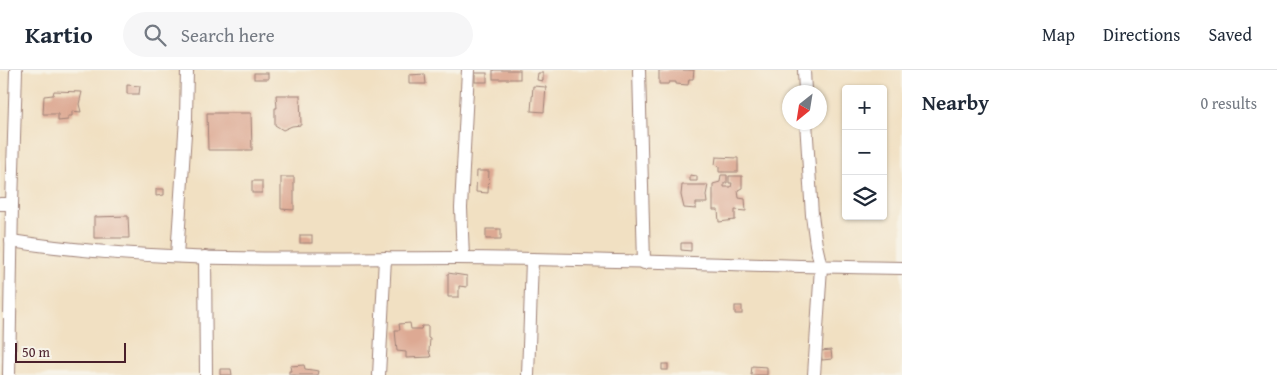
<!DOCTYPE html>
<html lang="en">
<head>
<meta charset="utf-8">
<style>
	:root { --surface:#fff; --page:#f6f6f7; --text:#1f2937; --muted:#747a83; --line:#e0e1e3 }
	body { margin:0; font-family:"Gentium Book Plus",serif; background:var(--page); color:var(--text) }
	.controls { position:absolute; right:15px; top:15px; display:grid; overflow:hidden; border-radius:5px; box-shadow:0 1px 4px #0004 }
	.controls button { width:45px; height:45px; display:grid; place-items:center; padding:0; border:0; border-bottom:1px solid var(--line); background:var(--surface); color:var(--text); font:25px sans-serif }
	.compass { position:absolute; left:782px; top:15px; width:45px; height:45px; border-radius:50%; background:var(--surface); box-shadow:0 1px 4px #0004; rotate:210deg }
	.scale { position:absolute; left:15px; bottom:12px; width:111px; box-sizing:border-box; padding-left:5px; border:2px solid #4a1f2b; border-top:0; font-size:14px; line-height:18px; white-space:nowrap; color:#4a1f2b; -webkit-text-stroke:4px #f7f3e8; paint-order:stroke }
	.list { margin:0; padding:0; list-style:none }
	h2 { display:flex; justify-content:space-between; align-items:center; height:65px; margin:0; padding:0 20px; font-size:21px }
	h2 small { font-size:16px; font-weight:400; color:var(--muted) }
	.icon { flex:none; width:28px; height:28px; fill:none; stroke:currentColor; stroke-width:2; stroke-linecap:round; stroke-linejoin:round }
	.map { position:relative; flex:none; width:902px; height:305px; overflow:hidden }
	header { display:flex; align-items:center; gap:30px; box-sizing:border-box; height:70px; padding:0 25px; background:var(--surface); border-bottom:1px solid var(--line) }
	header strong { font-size:24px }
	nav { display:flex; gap:28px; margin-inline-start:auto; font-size:18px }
	.search { width:350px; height:45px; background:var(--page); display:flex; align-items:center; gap:12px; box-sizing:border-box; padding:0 18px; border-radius:28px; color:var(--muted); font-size:19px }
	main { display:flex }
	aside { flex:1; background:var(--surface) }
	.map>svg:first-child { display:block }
</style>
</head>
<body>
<header>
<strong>Kartio</strong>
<div class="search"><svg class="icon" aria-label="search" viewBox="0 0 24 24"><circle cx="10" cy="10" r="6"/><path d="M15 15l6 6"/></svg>Search here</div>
<nav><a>Map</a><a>Directions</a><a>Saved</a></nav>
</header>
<main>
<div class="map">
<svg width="902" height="305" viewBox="0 0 902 305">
	<rect width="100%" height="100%" fill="#f7f3e8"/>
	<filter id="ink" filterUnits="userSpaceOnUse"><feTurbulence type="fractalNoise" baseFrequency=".02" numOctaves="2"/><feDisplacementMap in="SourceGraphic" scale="10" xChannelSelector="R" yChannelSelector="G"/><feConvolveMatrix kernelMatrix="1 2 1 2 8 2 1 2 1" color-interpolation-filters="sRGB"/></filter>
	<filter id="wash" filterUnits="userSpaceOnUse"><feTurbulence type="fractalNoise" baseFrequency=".0096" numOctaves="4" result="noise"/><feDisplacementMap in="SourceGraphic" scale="20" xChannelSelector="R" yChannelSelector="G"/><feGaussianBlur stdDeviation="1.12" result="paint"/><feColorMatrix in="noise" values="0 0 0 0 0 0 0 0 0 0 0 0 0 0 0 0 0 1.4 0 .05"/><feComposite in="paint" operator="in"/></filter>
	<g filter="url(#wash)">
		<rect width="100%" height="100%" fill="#f1e0c2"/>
		<g id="blocks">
			<g fill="#dda993">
				<rect x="493" y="0" width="27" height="9"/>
				<polygon points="659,0 694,0 693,9 689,9 688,15 676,14 676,12 669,12 668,14 659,14"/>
				<rect x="254" y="3" width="14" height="6"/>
				<rect x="475" y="3" width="12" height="9"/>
				<polygon points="538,3 543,3 543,11 537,10"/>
				<polygon points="425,4 426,14 409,14 409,5"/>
				<polygon points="127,15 140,16 139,24 127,24"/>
				<polygon points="533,16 546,17 544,42 531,41"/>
				<polygon points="54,21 82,22 79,34 81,42 72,41 72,46 68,46 68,50 58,51 58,44 43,44 44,26 53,25"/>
				<polygon points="276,25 300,25 301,55 292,56 283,60 275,55 275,38 277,38"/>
				<polygon points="207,43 251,43 252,80 208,80"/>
				<polygon points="716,87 738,88 738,102 719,102 719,96 715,95"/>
				<polygon points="477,101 489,101 488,123 476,122"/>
				<polygon points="690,105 697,106 697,111 690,111"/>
				<polygon points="721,105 727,105 727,113 724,113 724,117 731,117 732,113 729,113 729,106 742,106 742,118 738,120 739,128 745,129 746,141 735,140 735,150 719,152 718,140 713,140 713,114 720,112"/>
				<polygon points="281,107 294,107 294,140 281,139"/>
				<rect x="252" y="111" width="10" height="12"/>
				<polygon points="682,115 708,115 706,125 707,133 696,133 696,139 684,138 681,125"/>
				<polygon points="156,119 164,119 164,125 156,126"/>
				<polygon points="128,146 129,168 94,168 94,147"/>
				<rect x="486" y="159" width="15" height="10"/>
				<rect x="300" y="165" width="12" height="8"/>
				<polygon points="681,173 691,173 691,181 681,180"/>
				<polygon points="448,203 467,206 467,217 459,216 459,227 448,227"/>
				<rect x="735" y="236" width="7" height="8"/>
				<polygon points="410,253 411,259 421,259 422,256 428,256 428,268 430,269 429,281 431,287 406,288 406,282 397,281 395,260 400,260 399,254"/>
				<polygon points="831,280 832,289 822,290 821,281"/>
				<rect x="662" y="294" width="6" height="6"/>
				<polygon points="304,295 305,299 319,301 318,305 289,305 289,301 291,301 290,296"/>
				<polygon points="752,296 767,297 767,305 751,305"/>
				<polygon points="220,299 231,299 232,305 220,305"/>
			</g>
		</g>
	</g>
	<g filter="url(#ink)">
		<use href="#blocks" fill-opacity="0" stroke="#9e8076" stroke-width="1"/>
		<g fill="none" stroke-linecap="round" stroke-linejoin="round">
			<g stroke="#9e8076" stroke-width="14">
				<g id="minor">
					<polyline points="639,0 644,193"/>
					<polyline points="804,0 805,22"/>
					<polyline points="806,52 812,145 816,175 821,197 814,305"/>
					<polyline points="0,134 12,134 16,0"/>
					<path d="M 11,171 C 159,194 310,188 458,188 C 606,189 754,196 902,198"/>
					<polyline points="177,186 186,48 187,0"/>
					<polyline points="205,187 206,305"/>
					<polyline points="463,188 461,138 468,0"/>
					<polyline points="9,305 12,134"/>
					<polyline points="379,305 385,188"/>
					<polyline points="528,305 532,190"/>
				</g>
			</g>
			<use href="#minor" stroke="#fff" stroke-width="12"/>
		</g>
	</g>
</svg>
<div class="controls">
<button>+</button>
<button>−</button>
<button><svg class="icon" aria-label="layers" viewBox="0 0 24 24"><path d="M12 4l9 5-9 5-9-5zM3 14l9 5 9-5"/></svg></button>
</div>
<svg class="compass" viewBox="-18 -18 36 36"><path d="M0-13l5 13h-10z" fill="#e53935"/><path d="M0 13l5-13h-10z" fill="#747a83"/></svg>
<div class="scale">50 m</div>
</div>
<aside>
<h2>Nearby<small>0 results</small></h2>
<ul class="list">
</ul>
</aside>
</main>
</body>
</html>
